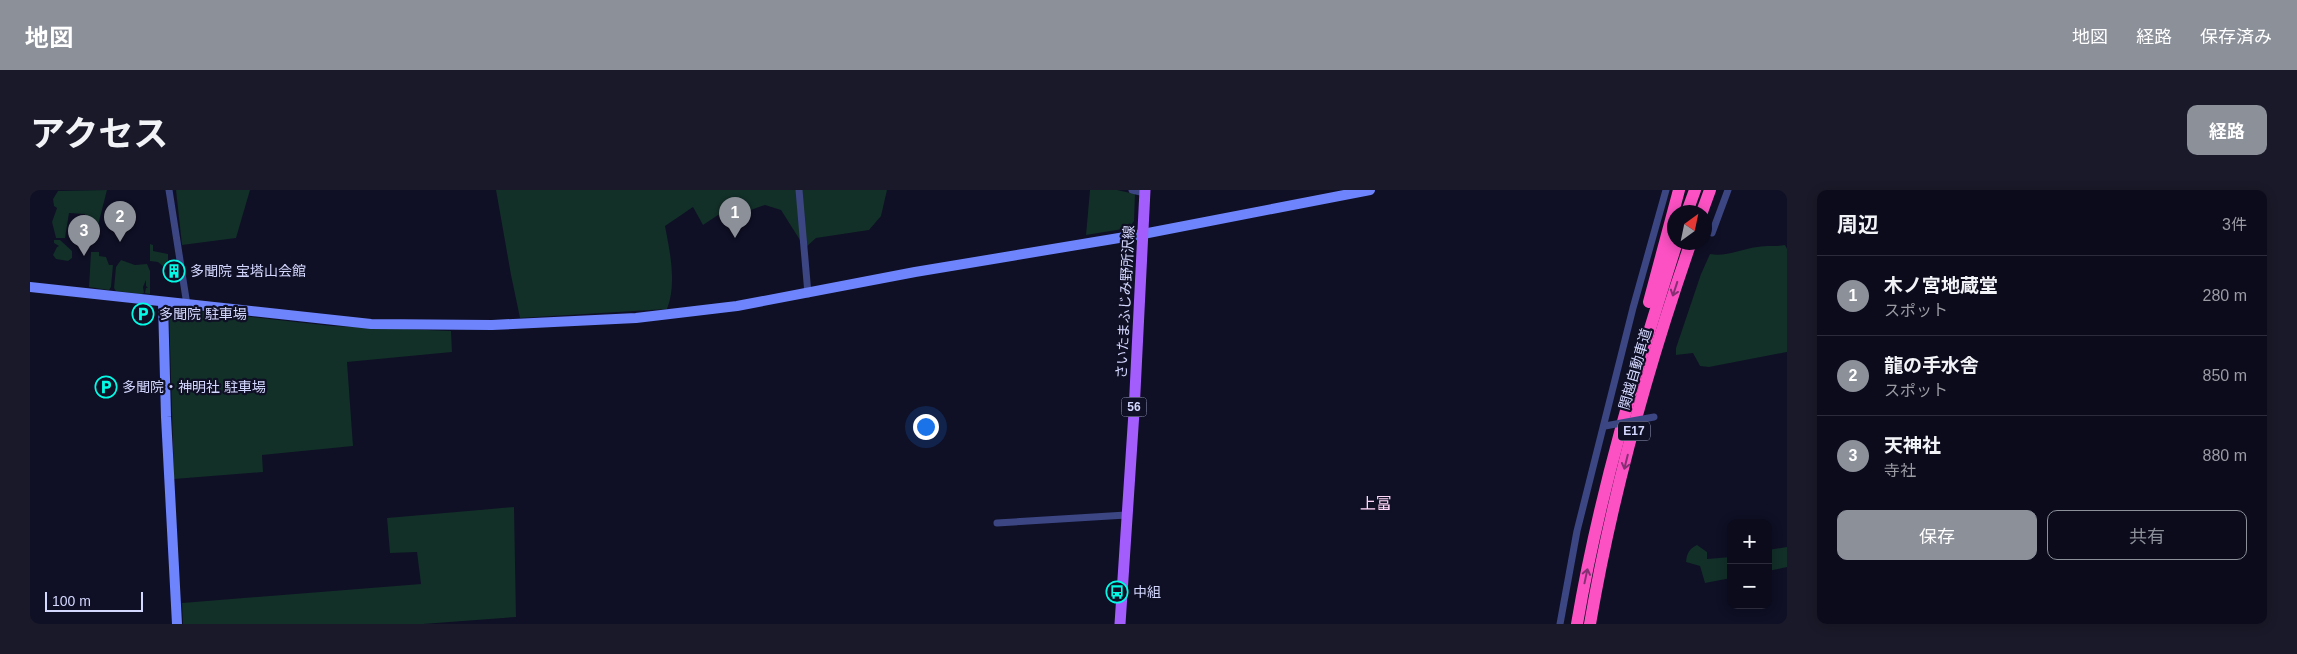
<!DOCTYPE html>
<html lang="ja">
<head>
<meta charset="utf-8">
<style>
	:root { --surface:#0b0b1c; --page:#191929; --text:#f1f3f6; --muted:#9a9ba3; --line:#2b2b3b; --accent:#8c9099 }
	body { margin:0; font-family:Arial,"Noto Sans JP",sans-serif; background:var(--page); color:var(--text) }
	.controls { position:absolute; right:15px; bottom:15px; display:grid; overflow:hidden; border-radius:10px; box-shadow:0 2px 12px #0003 }
	.controls button { width:45px; height:45px; display:grid; place-items:center; padding:0; border:0; border-bottom:1px solid var(--line); background:var(--surface); color:var(--text); font:25px sans-serif }
	.compass { position:absolute; left:1637px; top:15px; width:45px; height:45px; border-radius:50%; background:var(--surface); box-shadow:0 2px 12px #0003; rotate:33deg }
	.scale { position:absolute; left:15px; bottom:12px; width:98px; box-sizing:border-box; padding-left:5px; border:2px solid #d4d7fe; border-top:0; font-size:14px; line-height:18px; white-space:nowrap; color:#d4d7fe; -webkit-text-stroke:4px #0f0f25; paint-order:stroke }
	.you { position:absolute; left:895px; top:236px; width:18px; height:18px; margin:-12px; border:4px solid #fff; border-radius:50%; background:#1a73e8; box-shadow:0 0 0 8px #1a73e833 }
	.badge { display:grid; place-items:center; width:32px; height:32px; border-radius:50%; background:var(--accent); color:#fff; font-size:16px; font-weight:700 }
	.pin { position:absolute; translate:-50% -41px; filter:drop-shadow(0 1px 2px #0008) }
	.pin::after { content:''; position:absolute; top:26px; width:18px; height:15px; background:inherit; clip-path:polygon(0 0,100% 0,50% 100%) }
	.list { margin:0; padding:0; list-style:none }
	h2 { display:flex; justify-content:space-between; align-items:center; height:65px; margin:0; padding:0 20px; font-size:21px }
	h2 small { font-size:16px; font-weight:400; color:var(--muted) }
	.list li { display:grid; grid-template-columns:32px 1fr auto; gap:15px; align-items:center; box-sizing:border-box; height:80px; padding:0 20px; border-top:1px solid var(--line) }
	.list b { display:block; font-size:19px; white-space:nowrap }
	.list p { margin:0; font-size:16px; white-space:nowrap; color:var(--muted) }
	.list em { font-size:16px; font-style:normal; color:var(--muted) }
	.actions { display:flex; gap:10px; padding:15px 20px }
	.actions a { flex:1; padding:11px 0; border:1px solid var(--accent); border-radius:10px; text-align:center; font-size:18px; color:var(--accent) }
	.actions .main { background:var(--accent); color:#fff }
	.map { position:relative; flex:none; width:1757px; height:434px; overflow:hidden; border-radius:10px }
	header { display:flex; align-items:center; gap:30px; box-sizing:border-box; height:70px; padding:0 25px; background:var(--accent); color:#fff }
	header strong { font-size:24px }
	nav { display:flex; gap:28px; margin-inline-start:auto; font-size:18px }
	.intro { display:flex; align-items:center; justify-content:space-between; box-sizing:border-box; height:120px; padding:0 30px }
	h1 { margin:0; font-size:35px }
	.button { padding:12px 22px; border-radius:10px; background:var(--accent); color:#fff; font-size:18px; font-weight:700 }
	main { display:flex; gap:30px; padding:0 30px }
	aside { flex:1; background:var(--surface); border-radius:10px; box-shadow:0 2px 12px #0003 }
	.map>svg:first-child { display:block }
</style>
</head>
<body>
<header>
<strong>地図</strong>
<nav><a>地図</a><a>経路</a><a>保存済み</a></nav>
</header>
<div class="intro"><h1>アクセス</h1><a class="button">経路</a></div>
<main>
<div class="map">
<svg width="1757" height="434" viewBox="0 0 1757 434">
	<rect width="100%" height="100%" fill="#0f0f25"/>
	<g fill="#122f28">
		<polygon points="77,0 66,43 58,59 49,56 48,50 54,42 55,24 39,23 35,48 26,48 22,32 27,18 24,16 23,9 28,1"/>
		<polygon points="146,0 220,0 206,48 152,55"/>
		<path d="M 466,0 L 857,0 L 851,26 L 839,40 L 786,48 L 775,58 L 751,20 L 735,15 L 695,29 L 688,25 L 673,35 L 663,17 L 635,36 C 640,62 647,94 637,119 L 490,128 L 481,85 Z"/>
		<polygon points="1060,0 1087,0 1105,4 1104,31 1099,38 1056,45"/>
		<polygon points="24,50 30,50 42,61 42,68 38,71 26,69 23,65 27,57 29,56 24,53"/>
		<polygon points="120,54 123,55 123,61 138,64 138,76 135,78 128,72 120,71"/>
		<path d="M 1755,55 L 1757,59 L 1757,162 L 1679,177 L 1670,176 L 1663,163 L 1646,165 L 1646,158 L 1671,84 L 1680,64 C 1696,67 1711,59 1727,57 C 1737,55 1745,57 1755,55 Z"/>
		<polygon points="61,62 69,62 69,66 76,67 79,75 83,75 81,97 79,100 59,97"/>
		<polygon points="91,70 105,75 117,74 120,81 120,104 115,103 116,98 118,98 116,96 116,90 113,97 114,103 111,104 86,101 84,98 86,77"/>
		<polygon points="142,118 302,136 421,141 422,162 317,172 323,256 232,265 233,282 144,289 139,121"/>
		<polygon points="484,317 486,427 393,434 153,434 152,413 391,394 387,362 360,363 357,328"/>
		<path d="M 1667,355 L 1677,362 L 1677,369 L 1701,367 L 1701,388 L 1675,393 L 1670,376 L 1656,372 C 1657,363 1659,359 1667,355 Z"/>
		<polygon points="1757,357 1757,377 1738,381 1738,360"/>
	</g>
	<g fill="none" stroke-linecap="round" stroke-linejoin="round">
		<g stroke="#3b4683" stroke-width="7">
			<polyline points="139,0 157,115"/>
			<polyline points="769,0 778,104"/>
			<polyline points="1102,0 1115,3"/>
			<polyline points="1682,43 1698,0"/>
			<polyline points="967,333 1096,325"/>
			<polyline points="1530,434 1547,341 1603,118 1636,0"/>
		</g>
		<g stroke="#6d84fc" stroke-width="10">
			<polyline points="0,97 341,134 462,135 606,128 707,116 885,82 1113,44 1340,0"/>
			<polyline points="133,112 136,227 147,434"/>
		</g>
		<polyline stroke="#a35dfc" stroke-width="11" points="1090,434 1104,222 1115,0"/>
		<g stroke="#fc51c3" stroke-width="12">
			<polyline points="1657,22 1665,0"/>
			<polyline points="1672,22 1680,0"/>
			<polyline points="1619,112 1649,0"/>
			<path d="M 1547,434 C 1569,304 1607,178 1647,52"/>
			<path d="M 1560,434 C 1582,305 1618,176 1661,52"/>
		</g>
		<polyline stroke="#3b4683" stroke-width="7" points="1575,236 1624,227"/>
	</g>
	<defs><path id="oneway-shaft" d="M-6 0H5M1.5-3L5.5 0L1.5 3" fill="none" stroke-width="1.6" stroke-linecap="round" stroke-linejoin="round" transform="scale(1.25)"/></defs>
	<g stroke="#863074">
		<use href="#oneway-shaft" transform="translate(1645 99) rotate(108)"/>
		<use href="#oneway-shaft" transform="translate(1596 272) rotate(104)"/>
		<use href="#oneway-shaft" transform="translate(1556 386) rotate(-78)"/>
	</g>
	<defs>
		<g id="building-ring" transform="scale(1.125)"><circle r="9.5" fill="#0f0f25" stroke="#04fae5" stroke-width="1.5"/><path d="M-4-6H4V6H1V3H-1V6H-4ZM-2.5-4.3h1.7v1.8h-1.7ZM.8-4.3h1.7v1.8H.8ZM-2.5-1h1.7V.8h-1.7ZM.8-1h1.7V.8H.8Z" fill="#04fae5"/></g>
		<g id="parking-ring" transform="scale(1.125)"><circle r="9.5" fill="#0f0f25" stroke="#04fae5" stroke-width="1.5"/><path d="M-3.5-5.5H1a3.5 3.5 0 0 1 0 7H-1V5.5H-3.5ZM-1-3.4V-.6H.8a1.4 1.4 0 0 0 0-2.8Z" fill="#04fae5"/></g>
		<g id="bus-ring" transform="scale(1.125)"><circle r="9.5" fill="#0f0f25" stroke="#04fae5" stroke-width="1.5"/><path d="M-5-6H5V4H4V6H2V4H-2V6H-4V4H-5ZM-3.5-4V0h7V-4ZM-3.5 1.2v1.5H-2V1.2ZM2 1.2v1.5H3.5V1.2Z" fill="#04fae5"/></g>
	</defs>
	<g fill-rule="evenodd">
		<use href="#building-ring" x="144" y="81"/>
		<use href="#parking-ring" x="113" y="124"/>
		<use href="#parking-ring" x="76" y="197"/>
		<use href="#bus-ring" x="1087" y="402"/>
	</g>
	<g text-anchor="middle" dominant-baseline="central" stroke-width="4.5" stroke-linejoin="round" paint-order="stroke">
		<g fill="#0f0f25" stroke="#999bbd" stroke-width="1">
			<rect x="1091.5" y="207.5" width="25" height="19" rx="4"/>
			<rect x="1588" y="231.5" width="32" height="19" rx="4"/>
		</g>
		<g font-size="12" font-weight="bold" fill="#d4d7fe">
			<text x="1104" y="217">56</text>
			<text x="1604" y="241">E17</text>
		</g>
		<g font-size="14" fill="#d4d7fe" stroke="#0f0f25" text-anchor="start">
			<text x="160" y="81">多聞院 宝塔山会館</text>
			<text x="129" y="124">多聞院 駐車場</text>
			<text x="92" y="197">多聞院・神明社 駐車場</text>
			<text x="1103" y="402">中組</text>
		</g>
		<g font-size="14" fill="#d4d7fe" stroke="#0f0f25">
			<text transform="translate(1095 112) rotate(-87)">さいたまふじみ野所沢線</text>
			<text transform="translate(1605 179) rotate(-74)">関越自動車道</text>
		</g>
		<g font-size="16" fill="#fed6f7" stroke="#0f0f25">
			<text x="1346" y="313">上富</text>
		</g>
	</g>
</svg>
<div class="controls">
<button>+</button>
<button>−</button>
</div>
<svg class="compass" viewBox="-18 -18 36 36"><path d="M0-13l5 13h-10z" fill="#e53935"/><path d="M0 13l5-13h-10z" fill="#9a9ba3"/></svg>
<div class="scale">100 m</div>
<div class="you"></div>
<div class="pin badge" style="left:705px;top:48px">1</div>
<div class="pin badge" style="left:90px;top:52px">2</div>
<div class="pin badge" style="left:54px;top:66px">3</div>
</div>
<aside>
<h2>周辺<small>3件</small></h2>
<ul class="list">
<li><span class="badge">1</span><div><b>木ノ宮地蔵堂</b><p>スポット</p></div><em>280 m</em></li>
<li><span class="badge">2</span><div><b>龍の手水舎</b><p>スポット</p></div><em>850 m</em></li>
<li><span class="badge">3</span><div><b>天神社</b><p>寺社</p></div><em>880 m</em></li>
</ul>
<div class="actions"><a class="main">保存</a><a>共有</a></div>
</aside>
</main>
</body>
</html>
